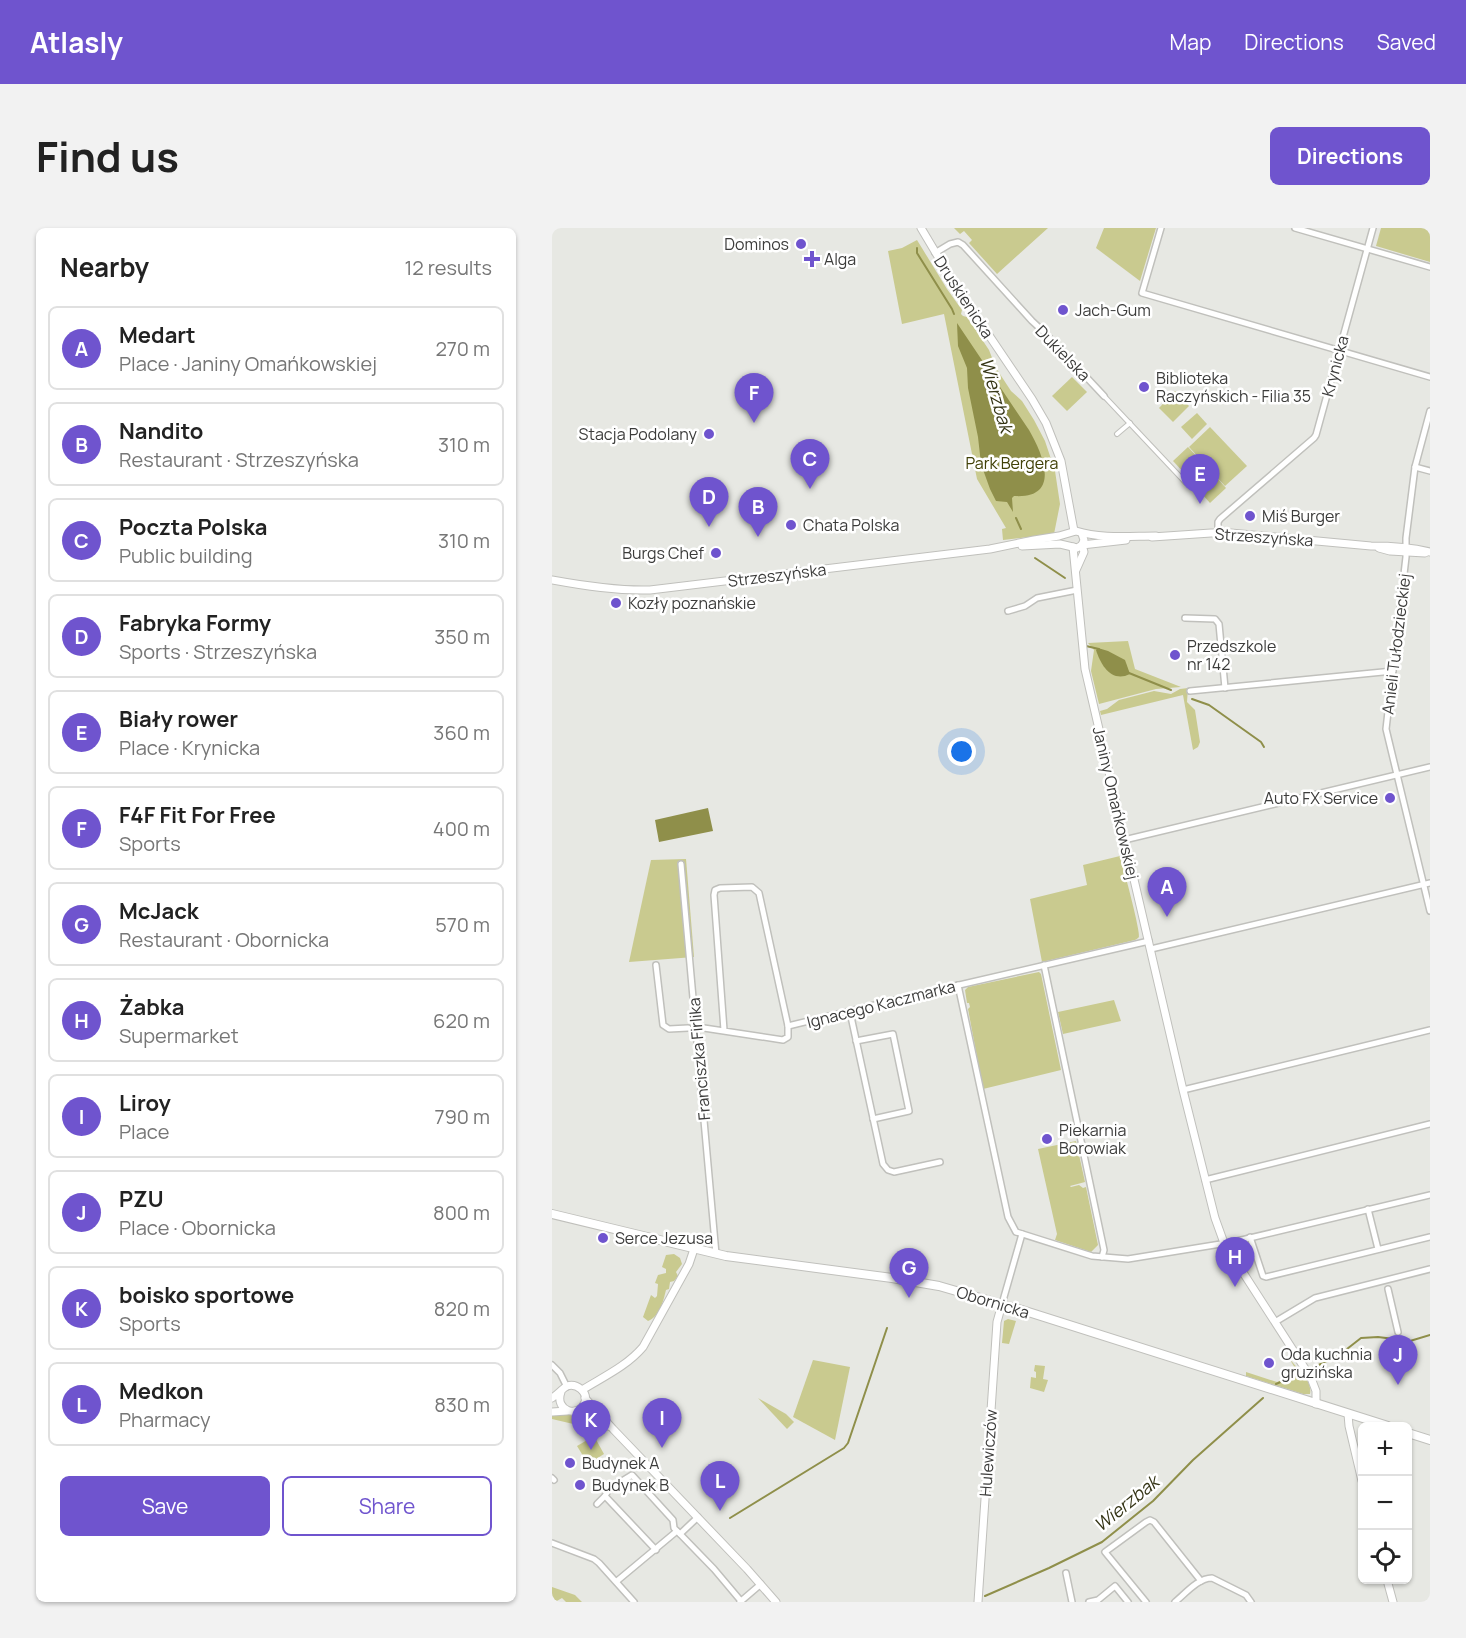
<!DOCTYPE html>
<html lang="en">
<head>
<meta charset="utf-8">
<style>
	:root { --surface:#fff; --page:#f2f2f2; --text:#222; --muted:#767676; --line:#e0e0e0; --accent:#6f54ce }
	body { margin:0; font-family:Manrope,sans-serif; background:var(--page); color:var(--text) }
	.controls { position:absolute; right:18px; bottom:18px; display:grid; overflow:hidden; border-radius:9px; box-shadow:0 2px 4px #0004 }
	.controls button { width:54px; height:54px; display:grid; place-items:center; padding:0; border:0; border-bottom:2px solid var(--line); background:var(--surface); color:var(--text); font:30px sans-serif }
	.you { position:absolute; left:410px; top:524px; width:21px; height:21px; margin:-15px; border:4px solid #fff; border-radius:50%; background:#1a73e8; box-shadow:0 0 0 9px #1a73e833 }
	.badge { display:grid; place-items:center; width:39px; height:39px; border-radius:50%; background:var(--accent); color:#fff; font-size:20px; font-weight:700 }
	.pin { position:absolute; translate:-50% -50px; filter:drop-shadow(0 2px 3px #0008) }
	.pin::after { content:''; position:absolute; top:32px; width:21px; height:18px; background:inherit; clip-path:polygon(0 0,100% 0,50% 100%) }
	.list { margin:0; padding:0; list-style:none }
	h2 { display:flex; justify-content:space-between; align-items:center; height:78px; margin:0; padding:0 24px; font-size:26px }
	h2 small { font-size:20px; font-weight:400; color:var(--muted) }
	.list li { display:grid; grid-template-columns:39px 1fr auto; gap:18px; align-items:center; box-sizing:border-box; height:84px; margin:0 12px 12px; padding:0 12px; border:2px solid var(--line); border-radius:9px }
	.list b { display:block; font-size:22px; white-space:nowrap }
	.list p { margin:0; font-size:20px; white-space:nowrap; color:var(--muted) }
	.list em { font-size:20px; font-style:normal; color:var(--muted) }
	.actions { display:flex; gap:12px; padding:18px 24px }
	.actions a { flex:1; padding:14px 0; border:2px solid var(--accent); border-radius:9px; text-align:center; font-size:21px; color:var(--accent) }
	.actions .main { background:var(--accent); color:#fff }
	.icon { flex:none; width:33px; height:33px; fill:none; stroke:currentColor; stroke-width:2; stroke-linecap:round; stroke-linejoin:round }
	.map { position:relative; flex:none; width:878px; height:1374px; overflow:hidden; border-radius:9px }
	header { display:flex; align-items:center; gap:36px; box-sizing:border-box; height:84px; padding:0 30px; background:var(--accent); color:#fff }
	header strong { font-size:28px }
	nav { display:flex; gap:33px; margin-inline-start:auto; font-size:21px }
	.intro { display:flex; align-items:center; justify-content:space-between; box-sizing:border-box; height:144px; padding:0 36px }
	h1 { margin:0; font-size:42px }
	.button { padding:15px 27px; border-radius:9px; background:var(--accent); color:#fff; font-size:21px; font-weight:700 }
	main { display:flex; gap:36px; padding:0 36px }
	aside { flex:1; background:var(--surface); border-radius:9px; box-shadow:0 2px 4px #0004 }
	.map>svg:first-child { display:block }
</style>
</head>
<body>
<header>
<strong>Atlasly</strong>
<nav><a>Map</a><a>Directions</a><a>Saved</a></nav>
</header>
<div class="intro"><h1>Find us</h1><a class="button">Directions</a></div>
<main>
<aside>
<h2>Nearby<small>12 results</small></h2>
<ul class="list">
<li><span class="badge">A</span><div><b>Medart</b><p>Place · Janiny Omańkowskiej</p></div><em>270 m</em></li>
<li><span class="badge">B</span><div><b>Nandito</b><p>Restaurant · Strzeszyńska</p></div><em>310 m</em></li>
<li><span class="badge">C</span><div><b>Poczta Polska</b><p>Public building</p></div><em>310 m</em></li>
<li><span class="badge">D</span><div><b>Fabryka Formy</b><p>Sports · Strzeszyńska</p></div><em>350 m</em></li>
<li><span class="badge">E</span><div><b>Biały rower</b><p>Place · Krynicka</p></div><em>360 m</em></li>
<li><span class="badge">F</span><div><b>F4F Fit For Free</b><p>Sports</p></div><em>400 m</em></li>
<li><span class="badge">G</span><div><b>McJack</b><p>Restaurant · Obornicka</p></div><em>570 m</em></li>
<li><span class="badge">H</span><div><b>Żabka</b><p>Supermarket</p></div><em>620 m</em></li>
<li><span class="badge">I</span><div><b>Liroy</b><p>Place</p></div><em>790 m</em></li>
<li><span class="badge">J</span><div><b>PZU</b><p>Place · Obornicka</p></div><em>800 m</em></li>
<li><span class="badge">K</span><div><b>boisko sportowe</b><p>Sports</p></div><em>820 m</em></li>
<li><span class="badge">L</span><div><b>Medkon</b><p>Pharmacy</p></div><em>830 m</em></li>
</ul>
<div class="actions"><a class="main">Save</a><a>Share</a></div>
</aside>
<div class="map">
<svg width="878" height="1374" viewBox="0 0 878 1374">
	<rect width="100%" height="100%" fill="#e7e8e3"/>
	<g fill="#c9ca8f">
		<polygon points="402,0 496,0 445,46 417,15 420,12 412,3 408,6"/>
		<polygon points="552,0 604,0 588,53 544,20"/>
		<polygon points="829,0 878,0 878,34 824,18"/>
		<polygon points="365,12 395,61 410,82 409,86 411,88 415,89 437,122 444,140 459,163 470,173 482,192 493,213 503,243 508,276 502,306 451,312 450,301 454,300 425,251 392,86 350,96 336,23 350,20"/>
		<polygon points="520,149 535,164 515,183 500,168"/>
		<polygon points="623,163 637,178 621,194 607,180"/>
		<polygon points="645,185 655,196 640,211 629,199"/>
		<polygon points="658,199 695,238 673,258 637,219"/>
		<polygon points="636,219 663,248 648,262 621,233"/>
		<polygon points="666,251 674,260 658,275 650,266"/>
		<polygon points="576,413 583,441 629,459 604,461 547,476 539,443 542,422 536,415"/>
		<polygon points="636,460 635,474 643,482 648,514 646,519 641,522 631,467 549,487 548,483 555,481 567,472 602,463 619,466 628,461"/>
		<path d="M 568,628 C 571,638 589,704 587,709 C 586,710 585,711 583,712 L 490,734 L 478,671 L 535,657 L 531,637 Z"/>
		<polygon points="134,631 142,729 77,734 99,632"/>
		<polygon points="487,744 489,746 509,842 431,861 416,781 418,779 417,775 415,775 413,762 416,759"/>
		<polygon points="562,772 569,793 511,806 506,784"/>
		<polygon points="524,913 533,954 518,958 519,959 527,957 531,960 534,959 546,1017 539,1024 503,1012 505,1006 486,921"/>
		<path d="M 122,1026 L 128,1030 L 130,1036 L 124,1044 L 126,1048 L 122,1053 L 118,1054 L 117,1061 L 114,1062 C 111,1074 108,1088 96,1093 L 91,1089 L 99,1067 L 103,1070 L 105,1068 L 106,1056 L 103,1055 L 106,1047 L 114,1045 L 114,1041 L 110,1039 L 114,1027 Z"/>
		<polygon points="456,1091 464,1093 457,1116 450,1115 452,1093"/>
		<path d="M 737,1130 C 744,1140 761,1152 758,1166 L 751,1166 L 694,1148 L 694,1144 L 725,1154 L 746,1145 Z"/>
		<polygon points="261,1132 298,1139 283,1212 241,1189"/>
		<polygon points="483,1137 493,1138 491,1151 496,1152 492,1164 478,1160 479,1149 484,1150 484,1144 482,1143"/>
		<polygon points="206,1170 234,1186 242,1194 235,1201"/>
		<polygon points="0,1187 18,1187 39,1192 34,1199 0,1191"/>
		<polygon points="42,1208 52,1226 36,1236 25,1218"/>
		<polygon points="0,1359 23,1367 30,1374 14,1374 10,1370 3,1374 0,1374"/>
	</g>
	<g fill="#8f8f4a">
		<path d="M 405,95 L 477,202 C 491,226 510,271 462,268 L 460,270 L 461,284 L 455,274 L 444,273 L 438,261 L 429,236 L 426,209 L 416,160 L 415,140 L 406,118 Z"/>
		<path d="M 546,420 L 556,423 L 573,432 L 578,446 C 560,455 549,438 544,422 Z"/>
		<polygon points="156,580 161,603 107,614 103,592"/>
	</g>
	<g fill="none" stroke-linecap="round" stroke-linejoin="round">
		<g stroke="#8f8f4a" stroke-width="2">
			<polyline points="365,20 365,25 400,81 402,86"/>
			<polyline points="464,290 469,301"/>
			<polyline points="483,330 513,350"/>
			<polyline points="534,418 547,421"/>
			<polyline points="577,445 619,462"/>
			<polyline points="640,471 657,477 709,514 712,519"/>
			<polyline points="758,1141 786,1128 809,1110 826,1109 858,1113 878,1107"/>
			<polyline points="724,1156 747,1146"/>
			<polyline points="178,1290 292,1220 296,1215 335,1100"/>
			<polyline points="433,1368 497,1340 550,1314 601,1273 641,1232 711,1170"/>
		</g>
		<g stroke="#c0c0bc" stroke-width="6">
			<g id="pedestrian">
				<polyline points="552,168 634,255"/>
				<polyline points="565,206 578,195"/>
			</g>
		</g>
		<g stroke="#c0c0bc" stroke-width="8">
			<g id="minor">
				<polyline points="609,0 590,65 878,149"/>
				<polyline points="743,0 878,39"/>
				<polyline points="383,25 398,16 406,14 411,17 480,93 493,105 552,168"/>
				<polyline points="878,183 863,239 854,310 854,329 834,501 878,683"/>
				<polyline points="863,239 878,243"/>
				<polyline points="666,305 666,294 668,291 762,210 764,207 821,0"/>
				<polyline points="456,383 473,378 485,370 525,362"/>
				<polyline points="633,390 663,391 667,396 673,460"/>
				<polyline points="638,463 841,443"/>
				<polyline points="572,612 878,539"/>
				<polyline points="129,636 164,1026"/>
				<polyline points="599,721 878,655"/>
				<polyline points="104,737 111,797 117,801 136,800"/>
				<polyline points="492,737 552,1022 550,1029"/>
				<polyline points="406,757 456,989 464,1004 540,1028 576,1031 681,1014 878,967"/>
				<polyline points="298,784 331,936 336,942 342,944 388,934"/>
				<polyline points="236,798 364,767 597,713"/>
				<polyline points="152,800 231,812 236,809 236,798 207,665 200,659 168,660 163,662 162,667 172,802"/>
				<polyline points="304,813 341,806 357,883 321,891"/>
				<polyline points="631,862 878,802"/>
				<polyline points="653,952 878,896"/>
				<polyline points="816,981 826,1021"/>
				<polyline points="698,1009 711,1048 714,1049 878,1009"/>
				<polyline points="836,1061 846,1104"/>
				<polyline points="450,1076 470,1006"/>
				<polyline points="723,1094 763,1070 878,1041"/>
				<polyline points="0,1137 8,1145 15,1159"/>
				<polyline points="0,1250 2,1252"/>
				<polyline points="45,1276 53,1268"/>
				<polyline points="128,1306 162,1341 189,1373"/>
				<polyline points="0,1315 42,1331 47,1335 82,1374"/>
				<polyline points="104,1322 53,1268 57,1261 80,1247 121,1292 122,1300 125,1303"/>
				<polyline points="514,1345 520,1374"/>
				<polyline points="65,1353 125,1303 128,1306 146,1289"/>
				<polyline points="188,1374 209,1356"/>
				<polyline points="537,1374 546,1372 563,1358 576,1374"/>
				<polyline points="594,1374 553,1324 594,1294 598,1292 602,1294 649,1353"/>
				<path d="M 623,1374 C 633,1366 646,1350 660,1350 L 694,1367 L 699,1374"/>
			</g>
		</g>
		<g stroke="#c0c0bc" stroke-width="9">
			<g id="tertiary">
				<polyline points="369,0 403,57 480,171 494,195 509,233 522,303"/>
				<path d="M 600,309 L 659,305 L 679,305 L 819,318 C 839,318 858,319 878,324"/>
				<polyline points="470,318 508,316 525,320 530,317 574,312"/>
				<polyline points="521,319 533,441 631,862 663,990 672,1015 759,1150 764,1163 764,1176"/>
				<polyline points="827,320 838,323 873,325"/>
				<polyline points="524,342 532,324 530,317 532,312 530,306"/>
				<path d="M 0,352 C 33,358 65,363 98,362 L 438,321 L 482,312 L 507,308 L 524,303 C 549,311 578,308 604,308"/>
				<path d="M 30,1162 C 51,1149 75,1138 91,1119 L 137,1036 L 142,1021"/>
				<path d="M 0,1170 C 5,1167 10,1161 15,1158 C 25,1155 36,1164 33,1174 C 27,1191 2,1183 9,1164"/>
				<polyline points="33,1170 61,1201 195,1341 224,1374"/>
				<polyline points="23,1183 42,1190 56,1198"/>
				<polyline points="0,1184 15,1183"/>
				<polyline points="796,1186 797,1198 810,1253"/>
				<polyline points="835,1352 841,1374"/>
				<polyline points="426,1374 445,1094 450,1076"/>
			</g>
		</g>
		<g stroke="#c0c0bc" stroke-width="10">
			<g id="secondary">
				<polyline points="0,986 174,1028 340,1050 387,1058 470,1082 836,1198"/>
				<polyline points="856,1205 878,1212"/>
			</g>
		</g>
		<use href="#pedestrian" stroke="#fff" stroke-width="4"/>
		<use href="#minor" stroke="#fff" stroke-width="5"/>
		<use href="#tertiary" stroke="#fff" stroke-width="7"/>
		<use href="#secondary" stroke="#fff" stroke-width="8"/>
	</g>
	<g fill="#6f54ce" stroke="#fff" stroke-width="2">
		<circle cx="249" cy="16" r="6"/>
		<path d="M257 22h6v6h6v6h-6v6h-6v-6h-6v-6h6z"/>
		<circle cx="511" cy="82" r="6"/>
		<circle cx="592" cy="159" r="6"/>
		<circle cx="157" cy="206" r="6"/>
		<circle cx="698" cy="288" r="6"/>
		<circle cx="239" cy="297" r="6"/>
		<circle cx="164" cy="325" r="6"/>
		<circle cx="64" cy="375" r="6"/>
		<circle cx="623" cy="427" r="6"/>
		<circle cx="838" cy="570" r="6"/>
		<circle cx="495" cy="911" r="6"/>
		<circle cx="51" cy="1010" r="6"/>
		<circle cx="717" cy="1135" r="6"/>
		<circle cx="18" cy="1235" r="6"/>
		<circle cx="28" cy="1257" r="6"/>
	</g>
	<g text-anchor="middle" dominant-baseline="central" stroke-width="5" stroke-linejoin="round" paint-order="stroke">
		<g font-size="16" fill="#3c3c3b" stroke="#fff" text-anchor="start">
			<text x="237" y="16" text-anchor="end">Dominos</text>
			<text x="272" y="31">Alga</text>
			<text x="523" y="82">Jach-Gum</text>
			<text x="604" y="150">Biblioteka<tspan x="604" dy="18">Raczyńskich - Filia 35</tspan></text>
			<text x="145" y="206" text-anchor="end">Stacja Podolany</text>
			<text x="710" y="288">Miś Burger</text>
			<text x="251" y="297">Chata Polska</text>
			<text x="152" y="325" text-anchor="end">Burgs Chef</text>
			<text x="76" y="375">Kozły poznańskie</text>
			<text x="635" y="418">Przedszkole<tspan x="635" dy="18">nr 142</tspan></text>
			<text x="826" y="570" text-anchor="end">Auto FX Service</text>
			<text x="507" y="902">Piekarnia<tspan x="507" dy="18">Borowiak</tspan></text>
			<text x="63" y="1010">Serce Jezusa</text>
			<text x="729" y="1126">Oda kuchnia<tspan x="729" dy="18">gruzińska</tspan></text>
			<text x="30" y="1235">Budynek A</text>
			<text x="40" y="1257">Budynek B</text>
		</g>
		<g font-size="16" fill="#3c3c3b" stroke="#fff">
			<text transform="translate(412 69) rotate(57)">Druskienicka</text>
			<text transform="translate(511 125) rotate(46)">Dukielska</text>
			<text transform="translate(783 138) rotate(-75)">Krynicka</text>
			<text transform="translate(712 309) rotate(4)">Strzeszyńska</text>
			<text transform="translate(225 347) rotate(-7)">Strzeszyńska</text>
			<text transform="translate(844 416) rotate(-83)">Anieli Tułodzieckiej</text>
			<text transform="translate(564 575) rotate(77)">Janiny Omańkowskiej</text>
			<text transform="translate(329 776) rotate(-14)">Ignacego Kaczmarka</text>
			<text transform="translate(147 831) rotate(-95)">Franciszka Firlika</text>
			<text transform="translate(441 1074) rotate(17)">Obornicka</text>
			<text transform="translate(436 1225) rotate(-86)">Hulewiczów</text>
		</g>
		<g font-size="16" fill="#404007" stroke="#fff">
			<text x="460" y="235">Park Bergera</text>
		</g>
		<g font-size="18" font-style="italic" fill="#353516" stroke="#fff">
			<text transform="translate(445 167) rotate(74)">Wierzbak</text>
			<text transform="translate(574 1275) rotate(-39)">Wierzbak</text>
		</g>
	</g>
</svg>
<div class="controls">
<button>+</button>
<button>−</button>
<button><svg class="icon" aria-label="locate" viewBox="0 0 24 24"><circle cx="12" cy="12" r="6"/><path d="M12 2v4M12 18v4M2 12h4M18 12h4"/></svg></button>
</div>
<div class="you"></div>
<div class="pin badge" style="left:615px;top:689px">A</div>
<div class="pin badge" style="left:206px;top:309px">B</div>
<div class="pin badge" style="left:258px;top:261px">C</div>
<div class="pin badge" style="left:157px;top:299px">D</div>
<div class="pin badge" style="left:648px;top:276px">E</div>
<div class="pin badge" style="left:202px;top:195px">F</div>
<div class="pin badge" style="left:357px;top:1070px">G</div>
<div class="pin badge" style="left:683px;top:1059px">H</div>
<div class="pin badge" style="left:110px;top:1220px">I</div>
<div class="pin badge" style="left:846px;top:1157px">J</div>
<div class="pin badge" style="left:39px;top:1222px">K</div>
<div class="pin badge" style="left:168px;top:1283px">L</div>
</div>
</main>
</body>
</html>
